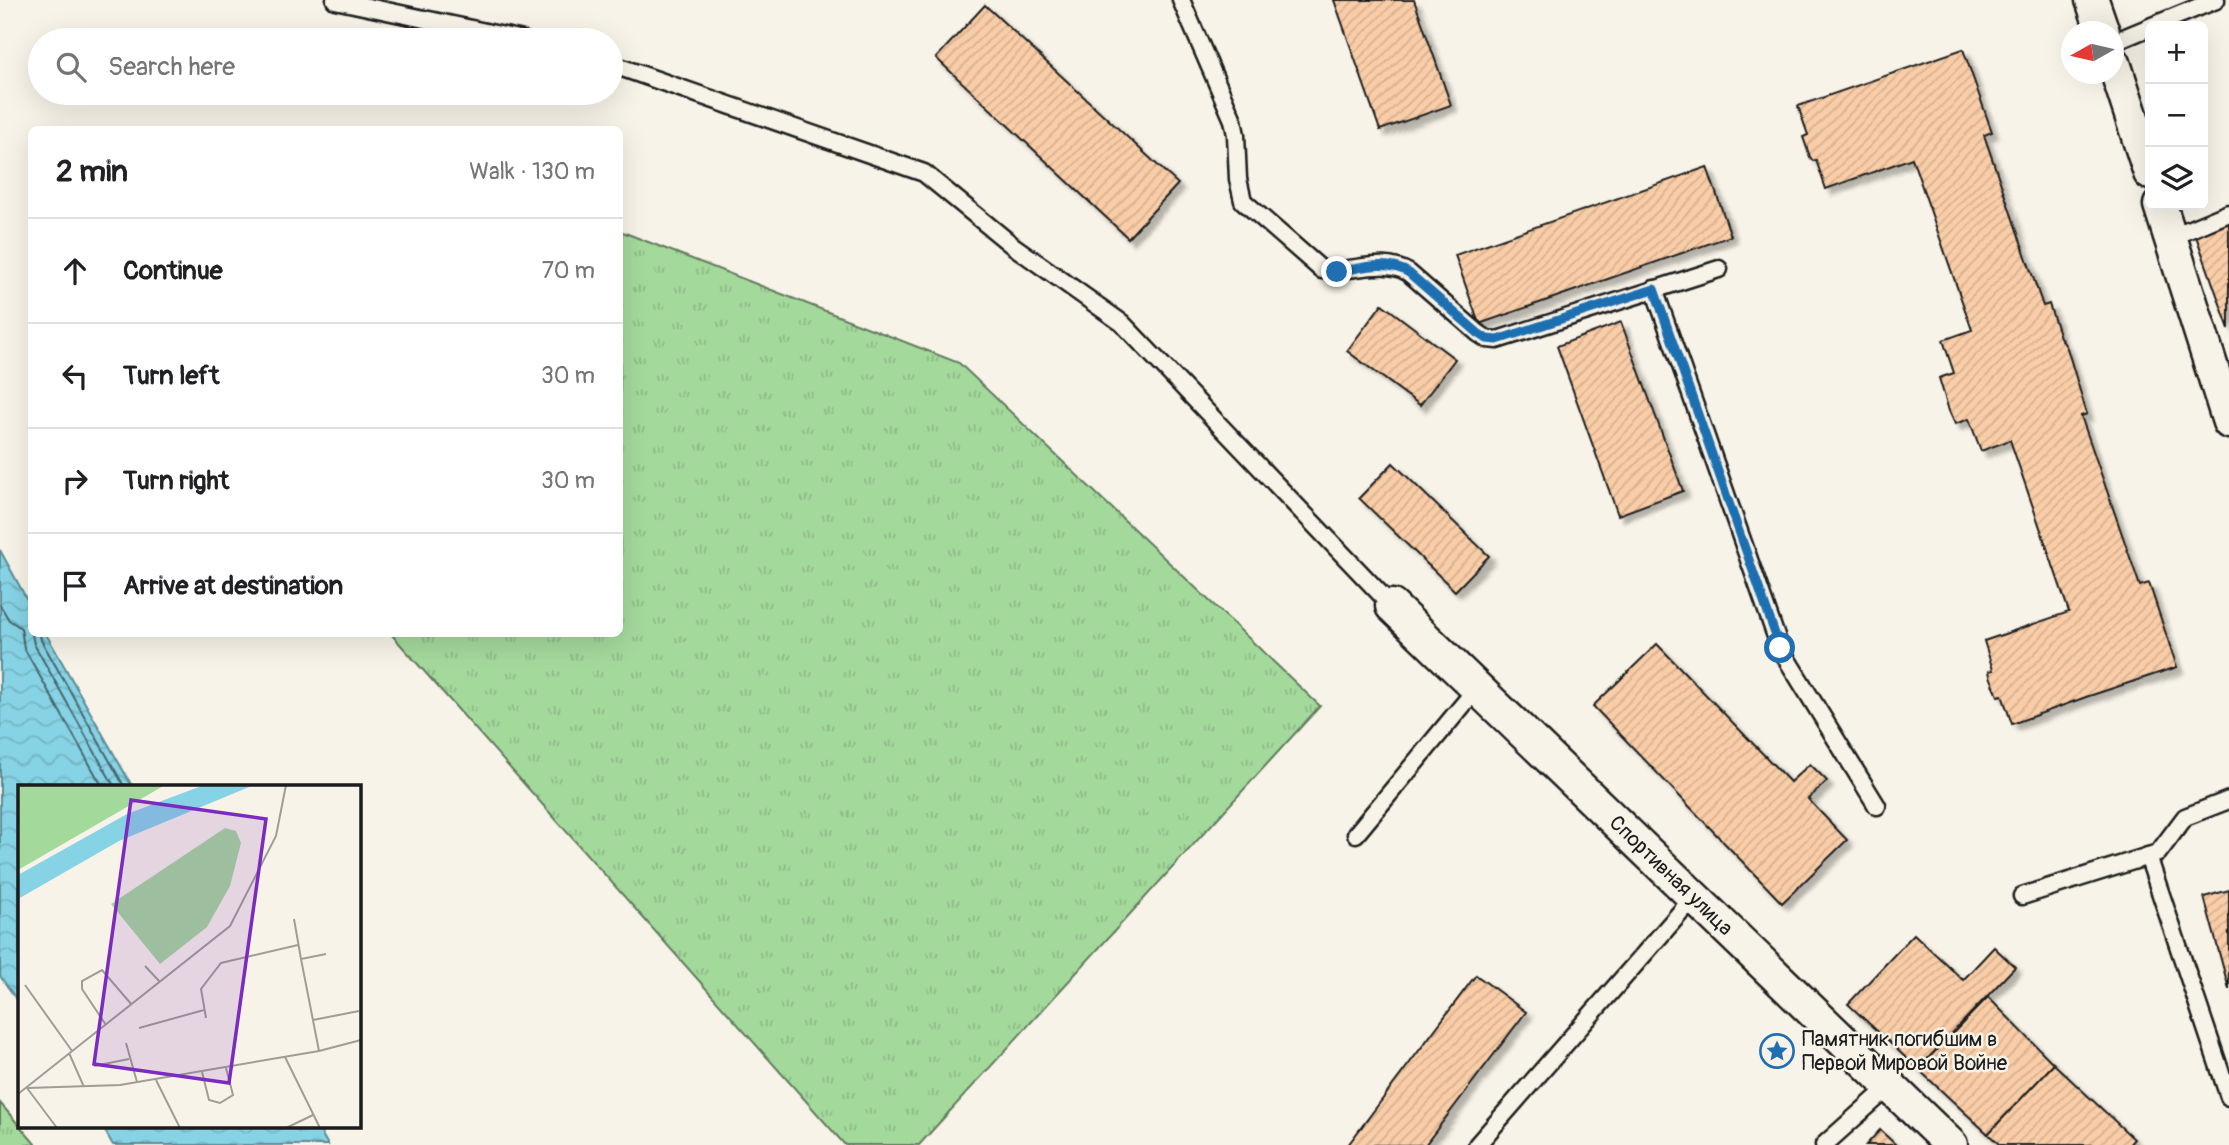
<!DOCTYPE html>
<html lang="en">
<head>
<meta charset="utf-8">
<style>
	:root { --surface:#fff; --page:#f6f6f6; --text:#202124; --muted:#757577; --line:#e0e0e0 }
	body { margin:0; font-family:Pangolin,sans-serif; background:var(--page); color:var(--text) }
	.controls { position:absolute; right:21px; top:21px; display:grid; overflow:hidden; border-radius:10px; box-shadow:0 7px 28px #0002 }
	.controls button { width:63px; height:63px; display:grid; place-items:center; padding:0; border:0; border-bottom:2px solid var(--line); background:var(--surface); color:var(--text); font:35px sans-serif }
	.compass { position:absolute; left:2061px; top:21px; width:63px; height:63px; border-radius:50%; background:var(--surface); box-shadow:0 7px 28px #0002; rotate:262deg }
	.stop { position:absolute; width:21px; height:21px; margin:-16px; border:5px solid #1f6fb2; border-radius:50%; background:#fff }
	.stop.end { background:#1f6fb2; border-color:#fff; box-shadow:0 2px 7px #0008 }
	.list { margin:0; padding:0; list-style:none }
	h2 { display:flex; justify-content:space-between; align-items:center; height:91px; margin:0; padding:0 28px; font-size:30px }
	h2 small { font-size:23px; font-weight:400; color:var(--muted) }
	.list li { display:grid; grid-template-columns:46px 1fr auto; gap:21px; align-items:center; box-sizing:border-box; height:105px; padding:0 28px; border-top:2px solid var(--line) }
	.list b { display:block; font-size:26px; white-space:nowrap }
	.list em { font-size:23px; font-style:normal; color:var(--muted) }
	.icon { flex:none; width:38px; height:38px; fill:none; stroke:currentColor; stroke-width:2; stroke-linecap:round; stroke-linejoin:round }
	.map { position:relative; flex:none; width:2229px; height:1145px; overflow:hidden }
	.search { position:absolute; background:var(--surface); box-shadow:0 7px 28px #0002; left:28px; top:28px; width:595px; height:77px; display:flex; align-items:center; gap:18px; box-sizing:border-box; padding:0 24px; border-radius:38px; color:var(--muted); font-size:26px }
	.panel { position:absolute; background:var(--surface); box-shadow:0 7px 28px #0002; left:28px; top:126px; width:595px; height:511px; border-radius:10px }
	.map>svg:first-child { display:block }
</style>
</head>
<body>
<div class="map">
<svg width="2229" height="1145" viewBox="0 0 2229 1145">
	<defs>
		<pattern id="park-tufts" width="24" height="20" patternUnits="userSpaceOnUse" patternTransform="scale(1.75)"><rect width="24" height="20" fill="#a4d99c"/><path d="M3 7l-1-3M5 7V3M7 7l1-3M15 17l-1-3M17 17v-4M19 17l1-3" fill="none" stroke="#8dba86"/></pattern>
		<pattern id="water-waves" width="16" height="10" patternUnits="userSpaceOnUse" patternTransform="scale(1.75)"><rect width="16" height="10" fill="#86d3e5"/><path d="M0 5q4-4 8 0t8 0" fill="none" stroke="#73b5c4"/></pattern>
		<pattern id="building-hatch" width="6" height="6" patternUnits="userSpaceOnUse" patternTransform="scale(1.75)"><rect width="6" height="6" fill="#f9cda7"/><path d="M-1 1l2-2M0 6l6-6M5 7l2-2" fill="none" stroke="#d5af8f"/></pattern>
		<filter id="shadow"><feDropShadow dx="6" dy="6" stdDeviation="2" flood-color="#0004"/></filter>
	</defs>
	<rect width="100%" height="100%" fill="#f7f3e8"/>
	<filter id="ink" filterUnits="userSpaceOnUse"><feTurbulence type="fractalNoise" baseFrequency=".0143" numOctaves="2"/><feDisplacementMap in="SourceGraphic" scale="14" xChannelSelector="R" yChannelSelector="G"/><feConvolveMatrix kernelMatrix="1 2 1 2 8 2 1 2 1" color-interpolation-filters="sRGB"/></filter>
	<g filter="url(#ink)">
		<g fill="url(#park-tufts)" stroke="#607a5c" stroke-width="2">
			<polygon points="620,231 959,363 1320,706 919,1145 845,1145 391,634 620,634"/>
			<polygon points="0,1103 36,1145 0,1145"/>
		</g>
		<g fill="url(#water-waves)" stroke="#5c8a95" stroke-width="2">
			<polygon points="0,550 31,607 32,634 46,634 132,786 19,786 19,1003 0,976"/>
			<polygon points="102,1126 317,1126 328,1145 113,1145"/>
		</g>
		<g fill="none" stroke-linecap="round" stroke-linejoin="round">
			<g stroke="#46656c" stroke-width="2">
				<polyline points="0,605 9,620 21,628 24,648 102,786"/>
				<polyline points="32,634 34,644 114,786"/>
				<polyline points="40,634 41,640 124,786"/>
			</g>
		</g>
		<g fill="url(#building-hatch)" stroke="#1c1c1c" stroke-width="2" filter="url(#shadow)">
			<polygon points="1334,0 1414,0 1451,105 1380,130"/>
			<polygon points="985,5 1178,184 1128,238 936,58"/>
			<polygon points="1963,49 1992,132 1984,135 2043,306 2049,304 2060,337 2067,348 2087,414 2081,416 2140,586 2149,583 2177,667 2086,697 2012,724 2002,695 1998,696 1990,676 1989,671 1993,670 1984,641 2069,612 2010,440 1981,451 1969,419 1955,424 1949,411 1939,378 1954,373 1943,340 1972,330 1912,158 1826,189 1816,160 1813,161 1810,157 1803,137 1808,135 1798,106"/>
			<polygon points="1707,167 1731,236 1479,324 1455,255"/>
			<polygon points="2229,223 2229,329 2196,236"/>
			<polygon points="1382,304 1455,359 1420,405 1347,351"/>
			<polygon points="1621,322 1683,491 1618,515 1557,346"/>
			<polygon points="1393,463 1489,556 1455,591 1359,498"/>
			<polygon points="1657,644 1790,782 1810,764 1827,781 1808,799 1847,840 1782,903 1593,706"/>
			<polygon points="2229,890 2229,989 2204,897"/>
			<polygon points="1914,934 1963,980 1994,947 2015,967 1918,1069 1848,1004"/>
			<polygon points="1476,975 1526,1012 1425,1145 1348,1145"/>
			<polygon points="1988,997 2054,1064 1988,1134 1918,1069"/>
			<polygon points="2054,1064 2134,1139 2129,1145 2000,1145 1988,1134"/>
			<polygon points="1880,1130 1896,1145 1866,1145"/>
		</g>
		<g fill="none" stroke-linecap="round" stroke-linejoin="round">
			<g stroke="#1c1c1c" stroke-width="21">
				<g id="service">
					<polyline points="335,0 523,40"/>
					<path d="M 1181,0 L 1233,120 L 1236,135 L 1238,179 L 1243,201 L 1322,270 C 1352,273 1383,257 1409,273 L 1478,333 L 1487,339 L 1497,340 L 1719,269"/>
					<polyline points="2152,26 2216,0"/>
					<polyline points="2114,42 2150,27"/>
					<polyline points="611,64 924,173 1012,245 1122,323 1392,606"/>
					<polyline points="2171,237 2229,213"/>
					<polyline points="1654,289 1780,648 1877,806"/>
					<polyline points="1356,834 1477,688"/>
					<polyline points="2148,856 2229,1097"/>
					<polyline points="2022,896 2158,853 2185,817 2229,800"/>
					<polyline points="1477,1145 1694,897"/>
					<polyline points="1824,1145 1890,1086"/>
				</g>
			</g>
			<g stroke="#1c1c1c" stroke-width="37">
				<g id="minor">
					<polyline points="2092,0 2103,32"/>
					<polyline points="2114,63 2150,173"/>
					<polyline points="2160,205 2229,422"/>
					<path id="s1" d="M 1392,606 L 1951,1145"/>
				</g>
			</g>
			<use href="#service" stroke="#f7f3e8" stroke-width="16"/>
			<use href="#minor" stroke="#f7f3e8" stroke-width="32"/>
		</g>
	</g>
	<g fill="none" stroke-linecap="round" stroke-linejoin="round" filter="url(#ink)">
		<path stroke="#1f6fb2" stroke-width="9" d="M 1337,272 C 1361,268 1387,259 1409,273 L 1478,333 L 1487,339 L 1497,340 L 1654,289 L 1780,648"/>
	</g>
	<defs>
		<g id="sight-ring" transform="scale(1.75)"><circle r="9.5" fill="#f7f3e8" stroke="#1f6fb2" stroke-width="1.5"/><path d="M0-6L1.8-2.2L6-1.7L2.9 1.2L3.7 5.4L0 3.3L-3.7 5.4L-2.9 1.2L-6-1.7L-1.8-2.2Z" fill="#1f6fb2"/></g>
	</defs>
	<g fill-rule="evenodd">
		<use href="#sight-ring" x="1777" y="1051"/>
	</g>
	<g text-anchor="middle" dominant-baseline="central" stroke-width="5" stroke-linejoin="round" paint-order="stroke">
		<g font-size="21" fill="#1c1c1c" stroke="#f7f3e8">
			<text stroke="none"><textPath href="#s1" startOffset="388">Спортивная улица</textPath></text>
		</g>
		<g font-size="21" fill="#1c1c1c" stroke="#f7f3e8" text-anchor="start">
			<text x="1802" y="1039">Памятник погибшим в<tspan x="1802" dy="24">Первой Мировой Войне</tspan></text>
		</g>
	</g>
	<g transform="translate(18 785)">
		<rect width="343" height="343" fill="#f7f3e8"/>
		<path d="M 0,0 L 147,0 L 0,85 ZM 207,43 L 218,46 L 223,58 L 212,101 L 189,142 L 142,179 L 93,119 Z" fill="#a4d99c"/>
		<path d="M 186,0 L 236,0 L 101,56 L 0,114 L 0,90 L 109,29 Z" fill="#86d3e5"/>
		<path fill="none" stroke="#9f9d96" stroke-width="2" d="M 276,134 L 283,174M 127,181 L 142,197M 7,200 L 54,266M 188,233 L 183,204 L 203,178 L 280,160M 295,235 L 341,226M 88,240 L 64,204 L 64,196 L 84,185 L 114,220M 121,243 L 186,225M 108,258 L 119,297M 301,266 L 283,174 L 308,169M 51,268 L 66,302M 267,272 L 302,343M 76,281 L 111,274M 184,287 L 191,315 L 202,318 L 215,310 L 208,283M 138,295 L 162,343M 9,303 L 39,343M 10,303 L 102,300 L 301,266 L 343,255M 0,309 L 212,141 L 258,51 L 268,0M 268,343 L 295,330"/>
		<path fill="#7b2cbf" fill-opacity="0.15" stroke="#7b2cbf" stroke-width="3.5" d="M 113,15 L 248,34 L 211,298 L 76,279 Z"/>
		<rect width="343" height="343" fill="none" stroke="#1c1c1c" stroke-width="3.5"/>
	</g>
</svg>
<div class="controls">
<button>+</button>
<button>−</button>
<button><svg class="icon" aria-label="layers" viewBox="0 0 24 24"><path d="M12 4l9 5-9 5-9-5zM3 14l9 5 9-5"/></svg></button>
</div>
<svg class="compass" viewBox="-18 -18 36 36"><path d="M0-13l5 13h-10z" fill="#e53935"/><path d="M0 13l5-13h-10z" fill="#757577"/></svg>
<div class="stop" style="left:1780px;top:648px"></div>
<div class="stop end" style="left:1337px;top:272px"></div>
<div class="search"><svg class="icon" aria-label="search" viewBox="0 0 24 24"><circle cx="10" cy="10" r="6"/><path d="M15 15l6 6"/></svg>Search here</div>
<section class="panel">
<h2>2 min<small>Walk · 130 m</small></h2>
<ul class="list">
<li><svg class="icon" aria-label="ahead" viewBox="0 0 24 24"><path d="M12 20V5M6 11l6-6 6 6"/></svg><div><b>Continue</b></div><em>70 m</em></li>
<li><svg class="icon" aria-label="left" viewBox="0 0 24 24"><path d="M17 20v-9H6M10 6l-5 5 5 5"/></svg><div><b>Turn left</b></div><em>30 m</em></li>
<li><svg class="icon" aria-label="right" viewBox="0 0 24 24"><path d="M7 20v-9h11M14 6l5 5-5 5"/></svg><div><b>Turn right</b></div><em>30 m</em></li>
<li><svg class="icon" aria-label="arrive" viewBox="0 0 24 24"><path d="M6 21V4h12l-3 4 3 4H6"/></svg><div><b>Arrive at destination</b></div></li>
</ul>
</section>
</div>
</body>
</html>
